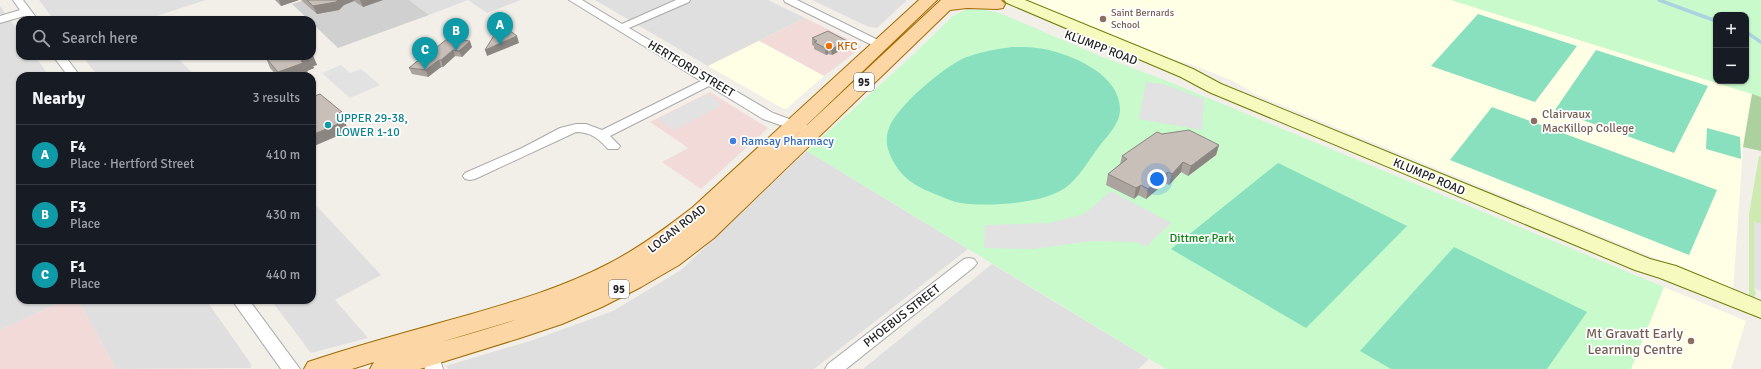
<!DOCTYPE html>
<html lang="en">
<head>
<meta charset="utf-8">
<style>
	:root { --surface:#171b24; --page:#242831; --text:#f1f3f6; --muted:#9ea1a6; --line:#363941; --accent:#b45309 }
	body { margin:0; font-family:Signika,sans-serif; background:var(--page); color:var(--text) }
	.controls { position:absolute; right:12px; top:12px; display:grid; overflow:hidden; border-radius:8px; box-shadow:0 1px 3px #0004 }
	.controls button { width:36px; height:36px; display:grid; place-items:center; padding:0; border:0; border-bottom:1px solid var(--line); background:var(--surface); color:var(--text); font:20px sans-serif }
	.you { position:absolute; left:1157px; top:179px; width:14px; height:14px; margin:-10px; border:3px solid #fff; border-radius:50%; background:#1a73e8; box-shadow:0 0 0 6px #1a73e833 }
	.badge { display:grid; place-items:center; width:26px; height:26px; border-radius:50%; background:var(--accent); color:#fff; font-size:13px; font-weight:700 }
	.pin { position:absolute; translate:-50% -33px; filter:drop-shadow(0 1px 2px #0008) }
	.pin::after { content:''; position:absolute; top:21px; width:14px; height:12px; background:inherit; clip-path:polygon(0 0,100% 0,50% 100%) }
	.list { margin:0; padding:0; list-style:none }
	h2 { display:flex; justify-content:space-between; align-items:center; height:52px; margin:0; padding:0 16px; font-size:17px }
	h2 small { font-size:13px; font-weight:400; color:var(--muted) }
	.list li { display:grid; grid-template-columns:26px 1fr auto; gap:12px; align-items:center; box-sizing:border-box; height:60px; padding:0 16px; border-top:1px solid var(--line) }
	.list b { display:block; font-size:15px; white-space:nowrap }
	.list p { margin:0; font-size:13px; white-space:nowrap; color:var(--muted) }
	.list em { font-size:13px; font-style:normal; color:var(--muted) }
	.icon { flex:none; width:22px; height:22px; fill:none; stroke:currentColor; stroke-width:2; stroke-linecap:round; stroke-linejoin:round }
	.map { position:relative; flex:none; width:1761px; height:369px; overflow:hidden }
	.search { position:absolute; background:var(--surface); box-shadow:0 1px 3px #0004; left:16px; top:16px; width:300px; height:44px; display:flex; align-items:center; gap:10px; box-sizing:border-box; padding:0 14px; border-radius:12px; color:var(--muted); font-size:15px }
	.panel { position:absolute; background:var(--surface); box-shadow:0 1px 3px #0004; left:16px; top:72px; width:300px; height:232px; border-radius:12px }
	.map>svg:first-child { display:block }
</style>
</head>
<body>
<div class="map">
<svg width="1761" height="369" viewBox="0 0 1761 369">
	<rect width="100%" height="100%" fill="#f2efe9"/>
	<g fill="#e0dfdf">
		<polygon points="39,0 206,0 144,20 54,20"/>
		<polygon points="409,0 521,0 487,13 468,0 429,15"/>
		<polygon points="595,0 768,0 805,18 708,66"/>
		<polygon points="812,0 907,0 877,28 869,27"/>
		<polygon points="0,6 20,34 20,56 35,56 49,76 20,76 20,300 66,300 0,330"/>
		<polygon points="82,56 176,56 195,76 98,76"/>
		<polygon points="807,151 968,249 814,369 449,369 446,366 533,340 613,311 681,270"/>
		<polygon points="312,201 381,275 335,300 368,338 311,353 271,300 312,300"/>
		<polygon points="992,264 1149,359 1138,369 863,369"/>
		<polygon points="78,300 206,300 251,364 251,368 116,369"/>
	</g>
	<g fill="#f2dad9">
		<polygon points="805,18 860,45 861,48 824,76 759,41"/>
		<polygon points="710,92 768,128 701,189 662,162 688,148 650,122"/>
		<polygon points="66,300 78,300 116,369 0,369 0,330"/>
	</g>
	<g fill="#ffffe5">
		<polygon points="1027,0 1451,0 1752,94 1743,148 1733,290 1255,94 1233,81 1193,65 1166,57"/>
		<polygon points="759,41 824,76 786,109 782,108 708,66"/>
		<polygon points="1664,287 1746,321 1731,369 1631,369"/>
	</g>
	<polygon fill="#d0d0d0" points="305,0 409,0 429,15 338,48 312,23 312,20 309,20 292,4"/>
	<polygon fill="#cdebb0" points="1759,156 1761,156 1761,224 1754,222 1754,288 1756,293 1754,298 1749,296 1749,214"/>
	<polygon fill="#add19e" points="1761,84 1761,151 1743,147 1752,94"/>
	<g fill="#c8facc" fill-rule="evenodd">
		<path d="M 1451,0 L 1761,0 L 1761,97 L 1752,94 ZM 1716,15 L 1746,15 L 1746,81 L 1716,81 Z"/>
		<polygon points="983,9 1002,14 1100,56 1162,79 1664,287 1631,369 1166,369 807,151 914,54 953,16 965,10"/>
	</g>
	<g fill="#88e0be">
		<polygon points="1478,14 1577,46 1535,102 1431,66"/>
		<path d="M 1012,47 C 1024,47 1037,47 1049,50 C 1077,57 1121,76 1120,111 C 1119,125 1106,137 1098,148 C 1088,161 1079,178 1065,188 C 1042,204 988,207 961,203 C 954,202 947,199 940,196 C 916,187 899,178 889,152 C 886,145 886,135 889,128 C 897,106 943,68 964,58 C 980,52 996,49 1012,47 Z"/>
		<polygon points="1596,50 1708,86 1674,153 1555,110"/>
		<polygon points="1492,107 1717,190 1689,255 1450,160"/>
		<polygon points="1707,128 1740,137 1741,159 1706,149"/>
		<polygon points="1278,163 1407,226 1306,328 1171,249"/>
		<polygon points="1454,247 1587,312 1547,369 1391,369 1360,351"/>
	</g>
	<g fill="#e2e2e2">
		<polygon points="341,65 350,73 361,69 380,85 350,98 322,73"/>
		<polygon points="1146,82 1163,84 1204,99 1202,130 1139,119"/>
		<polygon points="709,94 722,105 674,130 658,119"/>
		<polygon points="1111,191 1171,223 1146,247 1137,242 1093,241 1032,249 984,248 985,225 1050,223 1084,214"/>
		<polygon points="1754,221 1761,224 1761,291 1754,288"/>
	</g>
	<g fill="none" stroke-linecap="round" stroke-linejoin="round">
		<g stroke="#aad3df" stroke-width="3.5">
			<polyline points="1659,0 1716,21"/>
			<polyline points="1746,32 1761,42"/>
		</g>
		<g stroke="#a9a9a9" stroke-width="2">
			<g id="street">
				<polygon points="13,0 23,0 38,20 26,20 24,16 0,23 0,16 20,10"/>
				<path d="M 569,0 L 582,0 L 622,24 L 676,0 L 690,0 L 689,2 L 629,28 L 773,113 L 808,126 L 810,129 L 808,132 L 803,133 L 763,119 L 709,86 L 610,136 L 620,146 L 618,149 L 608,149 C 599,139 591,132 576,132 L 475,179 L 470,180 L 465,179 L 463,176 L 465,173 L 522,148 L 560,128 L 576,124 L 586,124 L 602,130 L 701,81 Z"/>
				<polygon points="784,0 797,0 884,43 886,45 880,48 876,47 785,2"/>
				<polygon points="53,56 65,56 80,76 68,76"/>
				<polygon points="969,258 974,259 977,263 974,267 846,369 825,369 828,364 964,259"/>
				<polygon points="232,300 249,300 300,369 281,369"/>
				<polygon points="428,341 434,342 443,369 425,369 420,347 422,342"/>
			</g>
		</g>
		<g stroke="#707d05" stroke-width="2">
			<polygon id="secondary" points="1004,0 1025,0 1193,69 1221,84 1650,259 1676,266 1761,301 1761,318 1660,278 1635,270 1209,92 1181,77 1007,3"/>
		</g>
		<g stroke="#a06b00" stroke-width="2">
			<path id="primary" d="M 919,0 L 937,0 L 790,141 L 941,0 L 1001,0 L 1005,4 L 1003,8 L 997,9 L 967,8 L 950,10 L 714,238 L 679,265 L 641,287 L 602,307 L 562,324 L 520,338 L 420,369 L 370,369 L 374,362 L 352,369 L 304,369 L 308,362 C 361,344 415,330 468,315 C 516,301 564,287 608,264 C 639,248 666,228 693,207 ZM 515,320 C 491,328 466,335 441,342 Z"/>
		</g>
		<use href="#street" fill="#fff" fill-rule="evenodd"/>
		<use href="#secondary" fill="#f7fabf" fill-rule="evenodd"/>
		<use href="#primary" fill="#fcd6a4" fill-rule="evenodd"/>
	</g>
	<g fill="#aba49e">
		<polygon points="275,0 299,0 281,6"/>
		<polygon points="301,0 383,0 363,7 354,1 344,5 339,10 317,14"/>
		<polygon points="812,38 847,41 847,47 832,55 828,54 826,55 814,49 814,46 812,45"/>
		<polygon points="437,47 472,47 462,57 455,56 443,67 441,67 428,77 412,74 409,68"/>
		<polygon points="267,56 312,56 317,65 313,66 314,68 307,71 308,73 299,76 277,76 270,68 266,58 268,57"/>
		<polygon points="1162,134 1219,145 1216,155 1188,176 1181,172 1169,185 1165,183 1146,199 1138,195 1134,199 1106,185 1108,174 1120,164 1122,156"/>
	</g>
	<g fill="#8b8681">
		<polygon points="279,0 299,0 281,6"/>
		<polygon points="338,0 354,0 354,1 344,5 339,10 317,14 313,6"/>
		<polygon points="360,0 383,0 363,7"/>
		<polygon points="517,36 519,43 487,56 485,50"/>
		<polygon points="470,41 472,47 462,57 459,51"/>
		<polygon points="847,41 847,47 832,55 831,49"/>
		<polygon points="828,47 828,54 826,55 825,48"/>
		<polygon points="453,50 455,56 443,67 441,60"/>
		<polygon points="312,55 313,55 317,65 313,66 314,68 307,71 308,73 299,76 280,76 278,72 301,61 308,57 312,56"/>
		<polygon points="439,60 441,67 428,77 426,70"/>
		<polygon points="342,112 346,122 345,122 347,127 345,128 346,130 342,132 342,134 312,147 312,135 338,113"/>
		<polygon points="1219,145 1216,155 1188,176 1191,166"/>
		<polygon points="1183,162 1181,172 1169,185 1172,174"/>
		<polygon points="1168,172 1165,183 1146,199 1148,189"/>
		<polygon points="1141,185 1138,195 1134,199 1136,188"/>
	</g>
	<g fill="#c7bfb8" stroke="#8b8681">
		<polygon points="307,0 338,0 336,2 313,6"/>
		<polygon points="501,24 517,36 485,50"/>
		<polygon points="828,31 847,41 831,49 828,47 825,48 814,42 817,41 812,38"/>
		<polygon points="447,39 470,41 459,51 453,50 441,60 439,60 426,70 409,68 434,47 437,47"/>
		<polygon points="271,56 310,56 308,57 310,58 301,61 303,63 278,72 266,58"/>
		<polygon points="320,94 342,112 338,113 342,117 340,118 342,120 337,122 338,124 312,135 312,97"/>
		<polygon points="1189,130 1219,145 1191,166 1183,162 1172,174 1168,172 1148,189 1141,185 1136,188 1108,174 1127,159 1122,156 1157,132 1162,134"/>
	</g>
	<g fill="#8d6e63" stroke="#fff" stroke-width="1.5">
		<circle cx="1103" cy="19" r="4"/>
		<circle cx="1534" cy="121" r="4"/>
		<circle cx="1691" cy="341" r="4"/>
	</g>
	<circle fill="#e8710a" stroke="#fff" stroke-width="1.5" cx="829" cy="46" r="4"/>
	<circle fill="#0f9aa8" stroke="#fff" stroke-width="1.5" cx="328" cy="125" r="4"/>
	<circle fill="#3f7fe0" stroke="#fff" stroke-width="1.5" cx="733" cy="141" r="4"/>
	<g text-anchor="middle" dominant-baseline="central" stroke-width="3.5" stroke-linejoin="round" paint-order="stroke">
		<g font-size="10" fill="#785e54" stroke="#fff" text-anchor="start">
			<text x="1111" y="13">Saint Bernards<tspan x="1111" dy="12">School</tspan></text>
		</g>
		<g fill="#fff" stroke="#646464" stroke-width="1">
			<rect x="854" y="73" width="20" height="18" rx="3"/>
			<rect x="609" y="280" width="20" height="18" rx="3"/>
		</g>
		<g font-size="11" font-weight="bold" fill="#222">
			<text x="864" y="82">95</text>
			<text x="619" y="289">95</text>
		</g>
		<g font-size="12" fill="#c56008" stroke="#fff" text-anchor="start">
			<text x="837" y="46">KFC</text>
		</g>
		<g font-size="12" fill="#222" stroke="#fff">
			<text transform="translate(1101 48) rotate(21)">KLUMPP ROAD</text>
			<text transform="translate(691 69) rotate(31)">HERTFORD STREET</text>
			<text transform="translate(1429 177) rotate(23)">KLUMPP ROAD</text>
			<text transform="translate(677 229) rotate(-38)">LOGAN ROAD</text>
			<text transform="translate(902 316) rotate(-38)">PHOEBUS STREET</text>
		</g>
		<g font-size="12" fill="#785e54" stroke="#fff" text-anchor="start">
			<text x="1542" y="114">Clairvaux<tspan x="1542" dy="14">MacKillop College</tspan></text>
		</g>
		<g font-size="12" fill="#0d838f" stroke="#fff" text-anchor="start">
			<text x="336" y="118">UPPER 29-38,<tspan x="336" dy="14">LOWER 1-10</tspan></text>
		</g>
		<g font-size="12" fill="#366cbe" stroke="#fff" text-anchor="start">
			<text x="741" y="141">Ramsay Pharmacy</text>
		</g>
		<g font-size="12" fill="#0c8416" stroke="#fff">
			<text x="1202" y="238">Dittmer Park</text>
		</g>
		<g font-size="14" fill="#785e54" stroke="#fff" text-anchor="end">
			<text x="1683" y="333">Mt Gravatt Early<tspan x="1683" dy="16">Learning Centre</tspan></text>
		</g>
	</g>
</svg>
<div class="controls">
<button>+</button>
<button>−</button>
</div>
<div class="you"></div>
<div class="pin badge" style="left:500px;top:45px;background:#0f9aa8">A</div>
<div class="pin badge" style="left:456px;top:51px;background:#0f9aa8">B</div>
<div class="pin badge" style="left:425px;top:70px;background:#0f9aa8">C</div>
<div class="search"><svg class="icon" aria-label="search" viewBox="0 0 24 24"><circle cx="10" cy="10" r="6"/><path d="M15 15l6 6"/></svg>Search here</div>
<section class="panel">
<h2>Nearby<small>3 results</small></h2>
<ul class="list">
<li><span class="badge" style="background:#0f9aa8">A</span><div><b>F4</b><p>Place · Hertford Street</p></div><em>410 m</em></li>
<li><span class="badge" style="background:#0f9aa8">B</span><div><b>F3</b><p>Place</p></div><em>430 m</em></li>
<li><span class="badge" style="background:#0f9aa8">C</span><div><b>F1</b><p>Place</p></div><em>440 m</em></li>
</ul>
</section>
</div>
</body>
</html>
